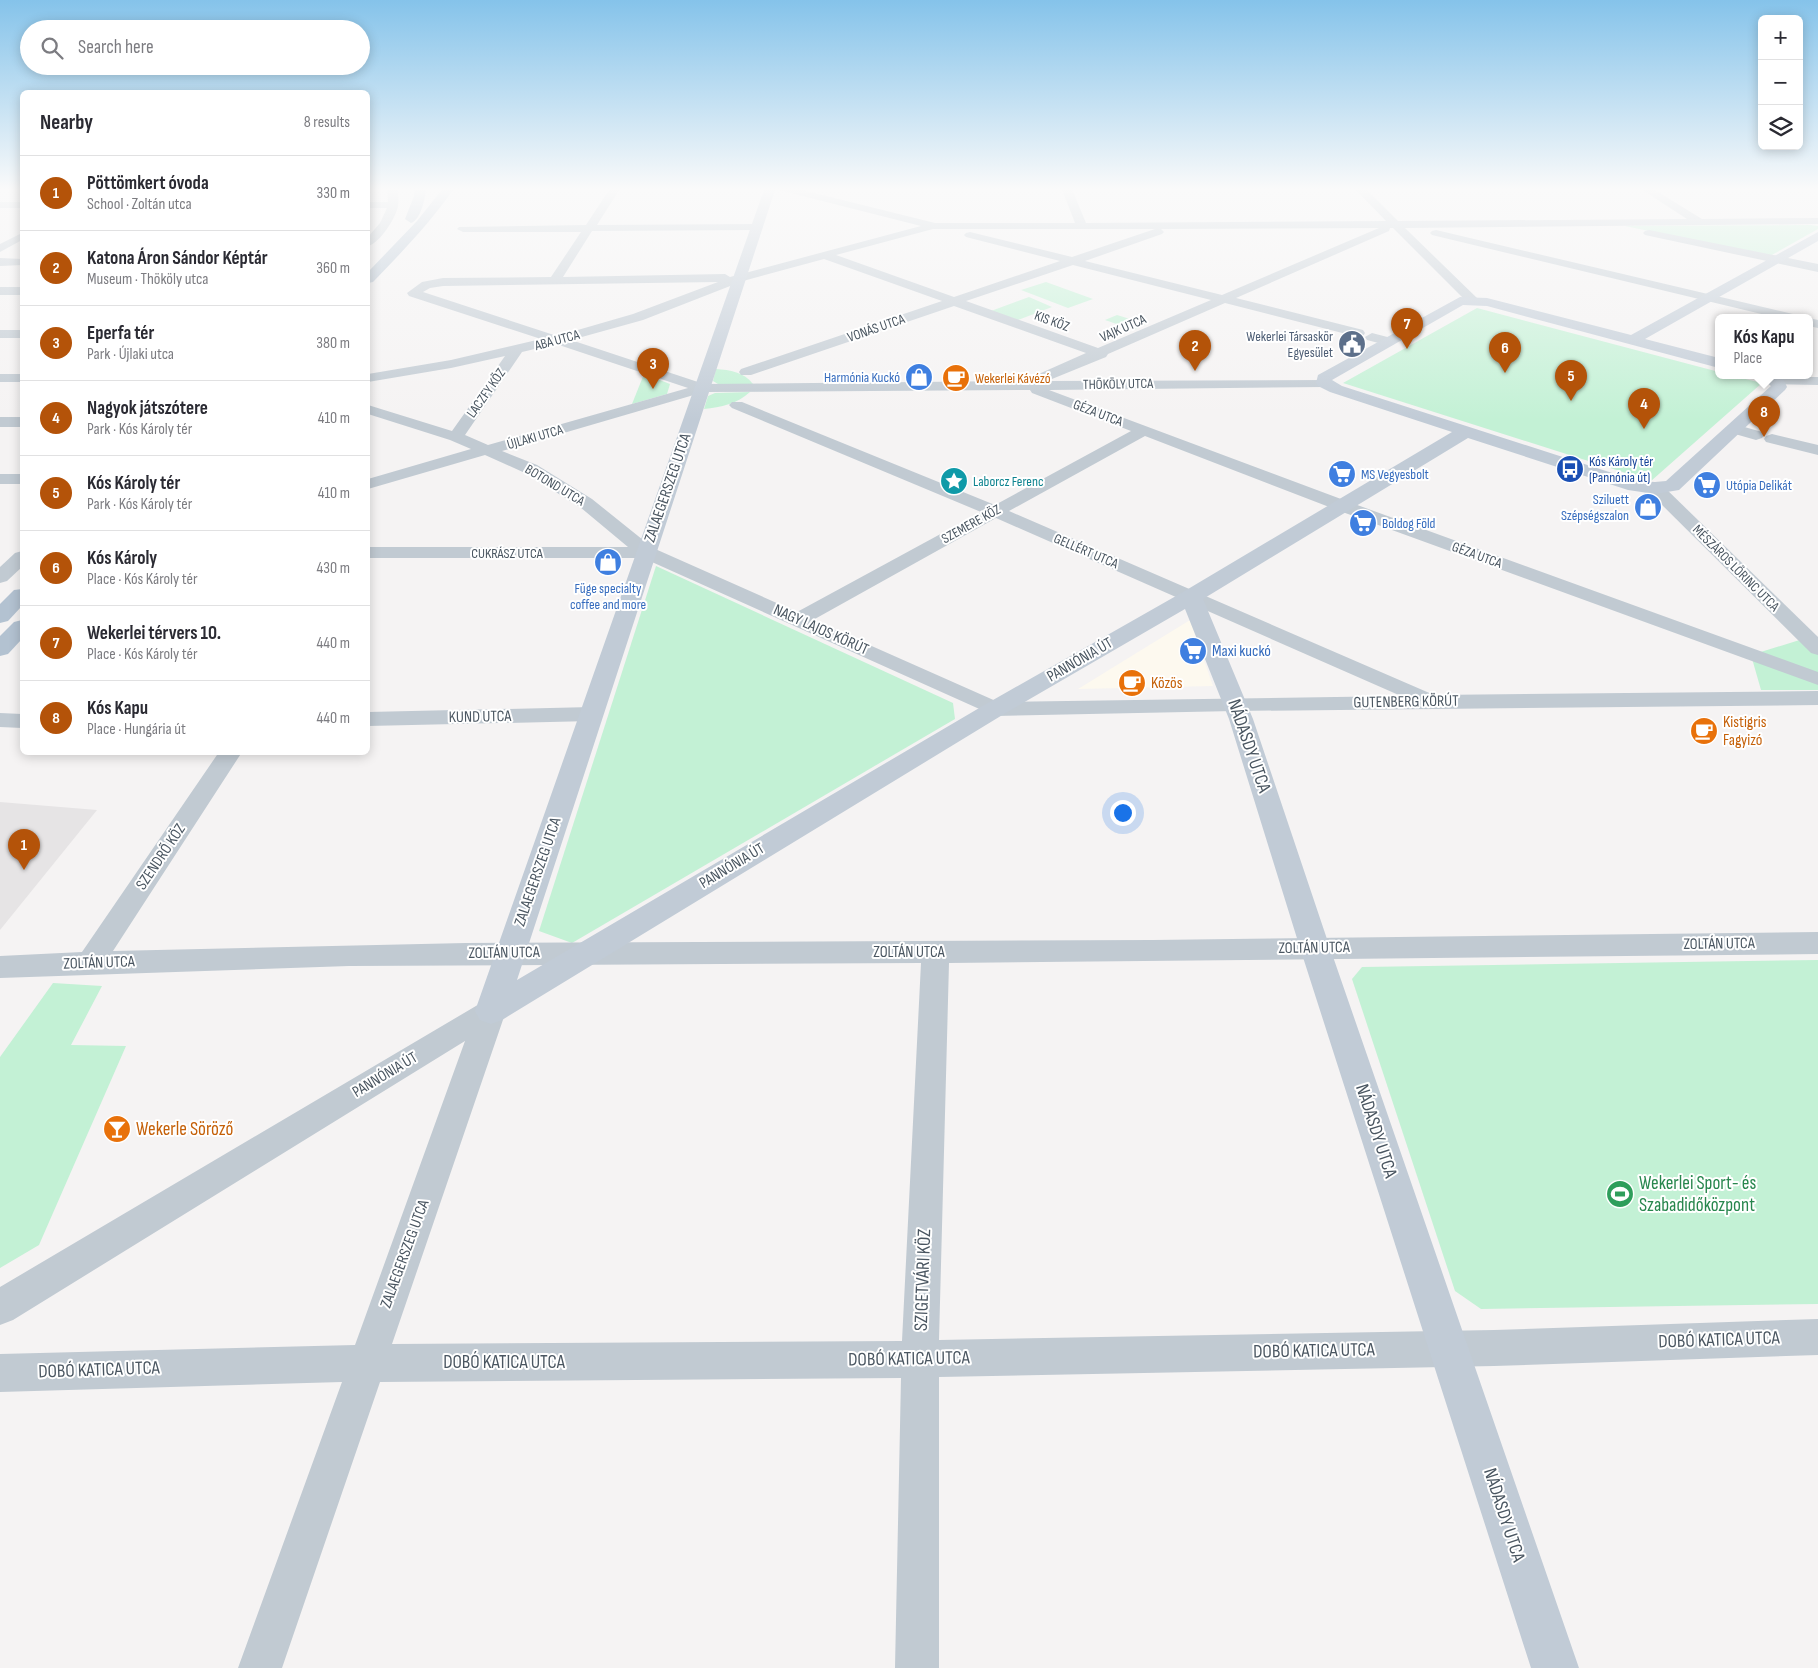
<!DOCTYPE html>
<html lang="en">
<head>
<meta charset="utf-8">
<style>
	:root { --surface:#fff; --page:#f7f7f7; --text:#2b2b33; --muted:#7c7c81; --line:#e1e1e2; --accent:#b45309 }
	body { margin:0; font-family:"Sofia Sans Condensed",sans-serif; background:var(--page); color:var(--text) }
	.controls { position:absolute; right:15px; top:15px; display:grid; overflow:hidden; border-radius:8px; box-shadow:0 2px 12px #0003 }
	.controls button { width:45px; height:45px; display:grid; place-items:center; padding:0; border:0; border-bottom:1px solid var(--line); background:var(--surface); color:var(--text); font:25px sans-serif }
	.you { position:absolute; left:1122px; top:812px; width:18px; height:18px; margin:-12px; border:4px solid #fff; border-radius:50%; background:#1a73e8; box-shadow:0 0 0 8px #1a73e833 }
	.badge { display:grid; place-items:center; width:32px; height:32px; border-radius:50%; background:var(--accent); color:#fff; font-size:16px; font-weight:700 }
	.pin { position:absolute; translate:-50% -41px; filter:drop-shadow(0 1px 2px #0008) }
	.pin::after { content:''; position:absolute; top:26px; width:18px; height:15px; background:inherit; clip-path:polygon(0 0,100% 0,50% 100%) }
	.popup { position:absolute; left:1715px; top:314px; width:98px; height:65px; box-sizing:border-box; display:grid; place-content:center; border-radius:8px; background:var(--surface); filter:drop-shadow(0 1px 4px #0005); font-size:16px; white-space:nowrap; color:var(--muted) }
	.popup b { font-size:19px; color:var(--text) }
	.popup::after { content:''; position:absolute; left:50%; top:100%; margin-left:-10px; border:10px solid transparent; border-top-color:var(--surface) }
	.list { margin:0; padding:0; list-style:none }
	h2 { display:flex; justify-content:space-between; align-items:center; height:65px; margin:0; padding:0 20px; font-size:21px }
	h2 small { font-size:16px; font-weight:400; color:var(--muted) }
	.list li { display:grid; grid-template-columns:32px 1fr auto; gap:15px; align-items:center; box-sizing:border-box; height:75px; padding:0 20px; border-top:1px solid var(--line) }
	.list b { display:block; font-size:19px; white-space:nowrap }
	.list p { margin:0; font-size:16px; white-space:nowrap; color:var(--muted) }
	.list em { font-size:16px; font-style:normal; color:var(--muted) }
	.icon { flex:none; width:28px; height:28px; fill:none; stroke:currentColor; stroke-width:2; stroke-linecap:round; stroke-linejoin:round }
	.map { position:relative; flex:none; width:1818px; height:1668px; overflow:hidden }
	.search { position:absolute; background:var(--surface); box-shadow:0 2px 12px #0003; left:20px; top:20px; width:350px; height:55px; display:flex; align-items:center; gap:12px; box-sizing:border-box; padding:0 18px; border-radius:28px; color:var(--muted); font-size:19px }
	.panel { position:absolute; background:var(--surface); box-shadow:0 2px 12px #0003; left:20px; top:90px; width:350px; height:665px; border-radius:8px }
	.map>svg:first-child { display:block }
</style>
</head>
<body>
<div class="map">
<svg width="1818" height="1668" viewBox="0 0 1818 1668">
	<rect width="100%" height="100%" fill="#f5f3f3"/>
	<polygon fill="#fdf9ef" points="1190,620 1213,686 1078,689"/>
	<polygon fill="#e6e4e5" points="0,802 97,810 0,930"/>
	<g fill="#c3f1d5">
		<polygon points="1810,225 1818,226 1818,229 1770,256 1625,226"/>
		<polygon points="1046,282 1093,299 1068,308 1021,290"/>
		<polygon points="1029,297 1052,307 1018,320 991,311"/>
		<polygon points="1477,308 1719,372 1719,376 1733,376 1762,383 1651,481 1343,383"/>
		<polygon points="1117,315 1146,324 1134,330 1105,320"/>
		<path d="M 716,369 C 730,370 744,372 753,384 L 718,384 L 713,381 Z"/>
		<polygon points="644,374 670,384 667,394 632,404"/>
		<path d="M 750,392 C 737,404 721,407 704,409 L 708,396 L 715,393 Z"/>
		<polygon points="656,566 953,703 955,719 572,943 539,931"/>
		<polygon points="1806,638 1818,641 1818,690 1761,690 1751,655"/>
		<polygon points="1818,960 1818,1304 1481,1309 1455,1291 1352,979 1362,967"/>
		<polygon points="53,983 102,986 71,1045 126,1046 39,1245 0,1268 0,1057"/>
	</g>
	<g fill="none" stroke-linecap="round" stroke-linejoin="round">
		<g fill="#c1cad2" fill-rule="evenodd">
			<path d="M 387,187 L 397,187 C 398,193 399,201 398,206 C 396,218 379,244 368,246 L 368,237 L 380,223 L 387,208 L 368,208 L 368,202 L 388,202 Z"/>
			<path d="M 611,187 L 621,187 L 597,225 L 757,224 L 763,227 L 757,230 L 592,231 L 563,277 L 725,274 L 730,277 L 921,226 L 775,189 L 774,187 L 790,187 L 935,223 L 1075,223 L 1061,187 L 1071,187 L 1086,223 L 1386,221 L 1353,187 L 1364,187 L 1398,221 L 1687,219 L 1638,187 L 1650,187 L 1702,219 L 1818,218 L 1818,224 L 1405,228 L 1477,298 L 1479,301 L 1473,305 L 1469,304 L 1393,228 L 1390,228 L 1389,231 L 1236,298 L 1363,330 L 1365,333 L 1363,336 L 1358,337 L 1225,303 L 1108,354 L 1106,357 L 1047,381 L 1329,380 L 1331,383 L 1329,386 L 1324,387 L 1049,390 L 1349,502 L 1818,672 L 1818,685 L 1337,510 L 1145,436 L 1009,511 L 1434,695 L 1818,691 L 1818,705 L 1235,711 L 995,716 L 643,558 L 368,558 L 368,547 L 628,547 L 580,507 L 525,473 L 485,455 L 368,489 L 368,479 L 471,449 L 450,440 L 368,414 L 368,405 L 452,431 L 505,356 L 451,368 L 368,382 L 368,374 L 451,360 L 541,339 L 409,296 L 407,293 L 422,282 L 443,278 L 551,277 L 581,232 L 463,232 L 457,229 L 459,227 L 586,225 ZM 1379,228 L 1222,295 L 1085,261 L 1162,234 L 1164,232 L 1161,229 ZM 933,229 L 1155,229 L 1072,257 L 970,232 L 966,233 L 964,235 L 966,237 L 1060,261 L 954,297 L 836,255 ZM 824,259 L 942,301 L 741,369 L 739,372 L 741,375 L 751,375 L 954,306 L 1086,353 L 1032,377 L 1030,381 L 704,384 L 571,340 L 643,320 L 743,281 ZM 1073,265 L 1211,300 L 1098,348 L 966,301 ZM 718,282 L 633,314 L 557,336 L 423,292 L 430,288 L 443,286 ZM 556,344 L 688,388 L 488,445 L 465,435 L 522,352 ZM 1030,390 L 1032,393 L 1131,431 L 995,505 L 742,402 L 732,402 L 729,405 L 732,408 L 981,512 L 797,612 L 653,548 L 592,499 L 537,465 L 502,451 L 704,392 ZM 996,518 L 1401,696 L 998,702 L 813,620 Z"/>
			<rect x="0" y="202" width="22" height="6"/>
			<polygon points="1436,230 1793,314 1800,318 1778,318 1432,235 1430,233 1432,231"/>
			<polygon points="1649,230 1818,264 1818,272 1645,235 1643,233 1645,231"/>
			<polygon points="22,233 22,240 0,252 0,244"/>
			<polygon points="0,258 22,259 22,265 0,266"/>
			<rect x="0" y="287" width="22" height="8"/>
			<polygon points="1808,318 1809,318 1818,320 1818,328 1809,326"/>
			<rect x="0" y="330" width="22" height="8"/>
			<polygon points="1372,333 1395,339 1397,342 1390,346 1367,340 1365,337"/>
			<rect x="0" y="374" width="22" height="8"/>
			<polygon points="1777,377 1818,377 1818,385 1772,384 1770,381 1772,378"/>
			<rect x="0" y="417" width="22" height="10"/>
			<polygon points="1734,424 1762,432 1764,435 1762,438 1756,440 1728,432 1726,429 1728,426"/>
			<polygon points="1772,434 1818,445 1818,455 1766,442 1764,439 1766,436"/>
			<rect x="0" y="474" width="22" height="10"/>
			<polygon points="1655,483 1661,484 1818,637 1818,655 1811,653 1649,492 1646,488 1649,484"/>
			<polygon points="22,551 22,567 7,581 0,583 0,567 15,553"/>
			<polygon points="592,707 600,709 603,714 600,719 592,721 368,726 368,712"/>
			<polygon points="0,713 22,714 22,728 0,727"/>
			<polygon points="219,752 242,752 113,951 466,943 1153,940 1818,932 1818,954 949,963 939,1340 1494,1330 1818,1319 1818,1355 1494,1366 939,1377 939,1668 895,1668 901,1378 380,1382 282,1668 238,1668 342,1382 0,1392 0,1354 355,1345 465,1041 13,1320 0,1325 0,1287 481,1003 491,999 501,1003 506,1011 392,1344 902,1341 921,963 349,966 0,978 0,956 82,952"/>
		</g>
		<polygon fill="#c1cbd6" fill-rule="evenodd" points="765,187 776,187 517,980 986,704 1183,592 1452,432 1330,392 1318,386 1316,383 1318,375 1460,297 1487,298 1631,335 1818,232 1818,241 1645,339 1719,358 1719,368 1487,306 1463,305 1332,380 1342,386 1637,481 1655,482 1666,481 1771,386 1758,376 1779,376 1783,378 1787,387 1785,390 1679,490 1655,494 1628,490 1468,438 1203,599 1253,719 1330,948 1579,1668 1531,1668 1300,948 1229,719 1185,609 1004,714 502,1020 491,1024 480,1020 475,1011"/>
		<g fill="#b3c2d1" fill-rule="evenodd">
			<polygon points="389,187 401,187 393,192 389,191 387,189"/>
			<path d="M 415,187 L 426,187 C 426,196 421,220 411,223 L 405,219 L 414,196 Z"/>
			<path d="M 444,187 L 455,187 C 431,222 402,252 373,282 L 368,283 L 368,272 L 417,221 Z"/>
			<polygon points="22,589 22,606 8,621 0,623 0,604 14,590"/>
			<polygon points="22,620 22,639 8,654 0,656 0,636 14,622"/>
		</g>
	</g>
	<linearGradient id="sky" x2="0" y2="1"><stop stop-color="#85c3ea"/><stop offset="0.45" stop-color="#fafafa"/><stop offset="1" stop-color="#fafafa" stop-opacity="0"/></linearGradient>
	<rect width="1818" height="420" fill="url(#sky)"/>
	<defs>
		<g id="civic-disc" transform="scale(1.4375)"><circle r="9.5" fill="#5c6f8a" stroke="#fff"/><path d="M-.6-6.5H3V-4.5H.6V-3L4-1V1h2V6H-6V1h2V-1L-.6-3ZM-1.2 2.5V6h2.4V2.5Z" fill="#fff"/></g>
		<g id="shop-disc" transform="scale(1.4375)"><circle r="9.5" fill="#3f7fe0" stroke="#fff"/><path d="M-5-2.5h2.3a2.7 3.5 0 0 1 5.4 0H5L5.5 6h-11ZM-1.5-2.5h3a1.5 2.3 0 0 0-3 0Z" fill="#fff"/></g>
		<g id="cafe-disc" transform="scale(1.4375)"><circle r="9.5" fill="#e8710a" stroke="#fff"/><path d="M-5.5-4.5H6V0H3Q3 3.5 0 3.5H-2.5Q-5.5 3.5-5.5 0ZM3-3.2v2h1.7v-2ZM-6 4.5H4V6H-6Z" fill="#fff"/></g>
		<g id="bus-disc" transform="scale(1.4375)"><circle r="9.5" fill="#1a4fb4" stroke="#fff"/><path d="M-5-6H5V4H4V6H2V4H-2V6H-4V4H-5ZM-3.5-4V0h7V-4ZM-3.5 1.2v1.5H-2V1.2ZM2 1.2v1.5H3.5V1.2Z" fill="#fff"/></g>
		<g id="supermarket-disc" transform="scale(1.4375)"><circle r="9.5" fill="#3f7fe0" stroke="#fff"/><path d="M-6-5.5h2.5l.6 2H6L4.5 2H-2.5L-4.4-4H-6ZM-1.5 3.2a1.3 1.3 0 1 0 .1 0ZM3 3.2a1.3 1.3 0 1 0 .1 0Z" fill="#fff"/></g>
		<g id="sight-disc" transform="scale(1.4375)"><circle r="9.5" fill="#0f9aa8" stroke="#fff"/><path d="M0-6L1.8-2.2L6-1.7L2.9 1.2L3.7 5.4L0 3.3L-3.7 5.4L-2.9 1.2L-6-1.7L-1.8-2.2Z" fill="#fff"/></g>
		<g id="bar-disc" transform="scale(1.4375)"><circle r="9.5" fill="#e8710a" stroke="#fff"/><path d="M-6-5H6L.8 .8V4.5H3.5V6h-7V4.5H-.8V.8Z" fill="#fff"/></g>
		<g id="stadium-disc" transform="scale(1.4375)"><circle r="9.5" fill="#2e9e5b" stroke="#fff"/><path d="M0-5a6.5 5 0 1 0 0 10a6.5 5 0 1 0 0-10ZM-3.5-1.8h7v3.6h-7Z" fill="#fff"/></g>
	</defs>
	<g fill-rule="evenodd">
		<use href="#civic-disc" x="1352" y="344"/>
		<use href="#shop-disc" x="919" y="377"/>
		<use href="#cafe-disc" x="956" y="378"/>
		<use href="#bus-disc" x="1570" y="469"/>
		<use href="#supermarket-disc" x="1342" y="474"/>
		<use href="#sight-disc" x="954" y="481"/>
		<use href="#supermarket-disc" x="1707" y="485"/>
		<use href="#shop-disc" x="1648" y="507"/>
		<use href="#supermarket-disc" x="1363" y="523"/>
		<use href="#shop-disc" x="608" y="562"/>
		<use href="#supermarket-disc" x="1193" y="651"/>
		<use href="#cafe-disc" x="1132" y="683"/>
		<use href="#cafe-disc" x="1704" y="731"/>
		<use href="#bar-disc" x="117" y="1129"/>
		<use href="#stadium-disc" x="1620" y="1194"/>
	</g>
	<g text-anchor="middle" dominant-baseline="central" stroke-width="4" stroke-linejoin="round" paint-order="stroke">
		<g font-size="14" fill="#4a5661" stroke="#fff">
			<text transform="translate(1052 321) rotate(20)">KIS KÖZ</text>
			<text transform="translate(876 328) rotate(-19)">VONÁS UTCA</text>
			<text transform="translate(1123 328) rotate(-24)">VAJK UTCA</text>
			<text transform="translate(557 340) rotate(-15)">ABA UTCA</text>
			<text transform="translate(1118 384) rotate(-1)">THÖKÖLY UTCA</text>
			<text transform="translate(486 393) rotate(-55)">LACZFY KÖZ</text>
			<text transform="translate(1098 413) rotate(21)">GÉZA UTCA</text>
			<text transform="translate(535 437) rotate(-16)">ÚJLAKI UTCA</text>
			<text transform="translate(555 485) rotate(31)">BOTOND UTCA</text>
			<text transform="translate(971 524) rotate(-29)">SZEMERE KÖZ</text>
			<text transform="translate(1086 551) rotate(23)">GELLÉRT UTCA</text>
			<text x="507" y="553">CUKRÁSZ UTCA</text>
			<text transform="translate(1477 555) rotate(20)">GÉZA UTCA</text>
			<text transform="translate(1736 568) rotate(45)">MÉSZÁROS LŐRINC UTCA</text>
		</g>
		<g font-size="14" fill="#4e5e75" stroke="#fff" text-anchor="end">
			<text x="1333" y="336">Wekerlei Társaskör<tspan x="1333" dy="16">Egyesület</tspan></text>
		</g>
		<g font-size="14" fill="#366cbe" stroke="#fff" text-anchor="start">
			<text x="900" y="377" text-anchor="end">Harmónia Kuckó</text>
			<text x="1361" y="474">MS Vegyesbolt</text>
			<text x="1726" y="485">Utópia Delikát</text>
			<text x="1629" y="499" text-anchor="end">Sziluett<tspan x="1629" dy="16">Szépségszalon</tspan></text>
			<text x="1382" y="523">Boldog Föld</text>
			<text x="608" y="588" text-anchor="middle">Füge specialty<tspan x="608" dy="16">coffee and more</tspan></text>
		</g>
		<g font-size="14" fill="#c56008" stroke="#fff" text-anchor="start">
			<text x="975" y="378">Wekerlei Kávézó</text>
		</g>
		<g font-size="14" fill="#164399" stroke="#fff" text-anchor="start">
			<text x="1589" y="461">Kós Károly tér<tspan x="1589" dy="16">(Pannónia út)</tspan></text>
		</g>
		<g font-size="14" fill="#0d838f" stroke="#fff" text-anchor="start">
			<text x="973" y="481">Laborcz Ferenc</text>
		</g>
		<g font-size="16" fill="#4a5661" stroke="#fff">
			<text transform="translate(668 488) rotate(-71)">ZALAEGERSZEG UTCA</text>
			<text transform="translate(821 630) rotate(24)">NAGY LAJOS KÖRÚT</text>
			<text transform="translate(1080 660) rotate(-30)">PANNÓNIA ÚT</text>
			<text transform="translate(1406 702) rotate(-1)">GUTENBERG KÖRÚT</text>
			<text transform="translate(480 717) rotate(-1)">KUND UTCA</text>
			<text transform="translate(161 857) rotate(-56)">SZENDRŐ KÖZ</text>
			<text transform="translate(732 866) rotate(-31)">PANNÓNIA ÚT</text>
			<text transform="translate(538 872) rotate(-71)">ZALAEGERSZEG UTCA</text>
			<text transform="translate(1719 944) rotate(-1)">ZOLTÁN UTCA</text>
			<text transform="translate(1314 948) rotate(-1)">ZOLTÁN UTCA</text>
			<text x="909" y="952">ZOLTÁN UTCA</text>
			<text transform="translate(504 953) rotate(-1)">ZOLTÁN UTCA</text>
			<text transform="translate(99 963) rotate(-2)">ZOLTÁN UTCA</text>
			<text transform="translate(385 1075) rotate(-31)">PANNÓNIA ÚT</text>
			<text transform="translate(405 1254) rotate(-70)">ZALAEGERSZEG UTCA</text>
		</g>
		<g font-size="16" fill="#366cbe" stroke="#fff" text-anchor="start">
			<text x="1212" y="651">Maxi kuckó</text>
		</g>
		<g font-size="16" fill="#c56008" stroke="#fff" text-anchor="start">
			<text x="1151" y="683">Közös</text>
			<text x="1723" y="722">Kistigris<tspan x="1723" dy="18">Fagyizó</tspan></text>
		</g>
		<g font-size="19" fill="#4a5661" stroke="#fff">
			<text transform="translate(1249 746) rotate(71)">NÁDASDY UTCA</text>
			<text transform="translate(1376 1131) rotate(72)">NÁDASDY UTCA</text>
			<text transform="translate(923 1280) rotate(-88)">SZIGETVÁRI KÖZ</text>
			<text transform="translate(1719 1340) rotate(-2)">DOBÓ KATICA UTCA</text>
			<text transform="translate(1314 1351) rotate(-1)">DOBÓ KATICA UTCA</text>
			<text transform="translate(909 1359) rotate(-1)">DOBÓ KATICA UTCA</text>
			<text x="504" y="1362">DOBÓ KATICA UTCA</text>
			<text transform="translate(99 1370) rotate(-2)">DOBÓ KATICA UTCA</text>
			<text transform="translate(1504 1515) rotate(72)">NÁDASDY UTCA</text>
		</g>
		<g font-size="19" fill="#c56008" stroke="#fff" text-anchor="start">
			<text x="136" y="1129">Wekerle Söröző</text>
		</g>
		<g font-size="19" fill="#27864d" stroke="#fff" text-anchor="start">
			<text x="1639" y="1183">Wekerlei Sport- és<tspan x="1639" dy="22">Szabadidőközpont</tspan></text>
		</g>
	</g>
</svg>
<div class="controls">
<button>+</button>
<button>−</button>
<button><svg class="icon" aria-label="layers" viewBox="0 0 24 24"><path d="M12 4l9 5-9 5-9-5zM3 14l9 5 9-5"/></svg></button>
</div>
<div class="you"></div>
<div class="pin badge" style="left:24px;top:870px">1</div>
<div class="pin badge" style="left:1195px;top:371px">2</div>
<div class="pin badge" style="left:653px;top:389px">3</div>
<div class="pin badge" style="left:1644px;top:429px">4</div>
<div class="pin badge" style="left:1571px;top:401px">5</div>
<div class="pin badge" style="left:1505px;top:373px">6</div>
<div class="pin badge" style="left:1407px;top:349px">7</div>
<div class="pin badge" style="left:1764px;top:437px">8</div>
<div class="popup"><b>Kós Kapu</b>Place</div>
<div class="search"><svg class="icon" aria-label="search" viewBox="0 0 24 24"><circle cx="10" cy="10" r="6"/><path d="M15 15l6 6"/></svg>Search here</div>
<section class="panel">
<h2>Nearby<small>8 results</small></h2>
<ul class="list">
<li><span class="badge">1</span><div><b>Pöttömkert óvoda</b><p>School · Zoltán utca</p></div><em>330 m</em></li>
<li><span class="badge">2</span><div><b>Katona Áron Sándor Képtár</b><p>Museum · Thököly utca</p></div><em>360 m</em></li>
<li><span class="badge">3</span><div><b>Eperfa tér</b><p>Park · Újlaki utca</p></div><em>380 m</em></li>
<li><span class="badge">4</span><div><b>Nagyok játszótere</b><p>Park · Kós Károly tér</p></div><em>410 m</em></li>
<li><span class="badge">5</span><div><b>Kós Károly tér</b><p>Park · Kós Károly tér</p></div><em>410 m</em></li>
<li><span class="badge">6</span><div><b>Kós Károly</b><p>Place · Kós Károly tér</p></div><em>430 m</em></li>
<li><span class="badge">7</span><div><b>Wekerlei térvers 10.</b><p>Place · Kós Károly tér</p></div><em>440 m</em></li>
<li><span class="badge">8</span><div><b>Kós Kapu</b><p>Place · Hungária út</p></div><em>440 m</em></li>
</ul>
</section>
</div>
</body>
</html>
